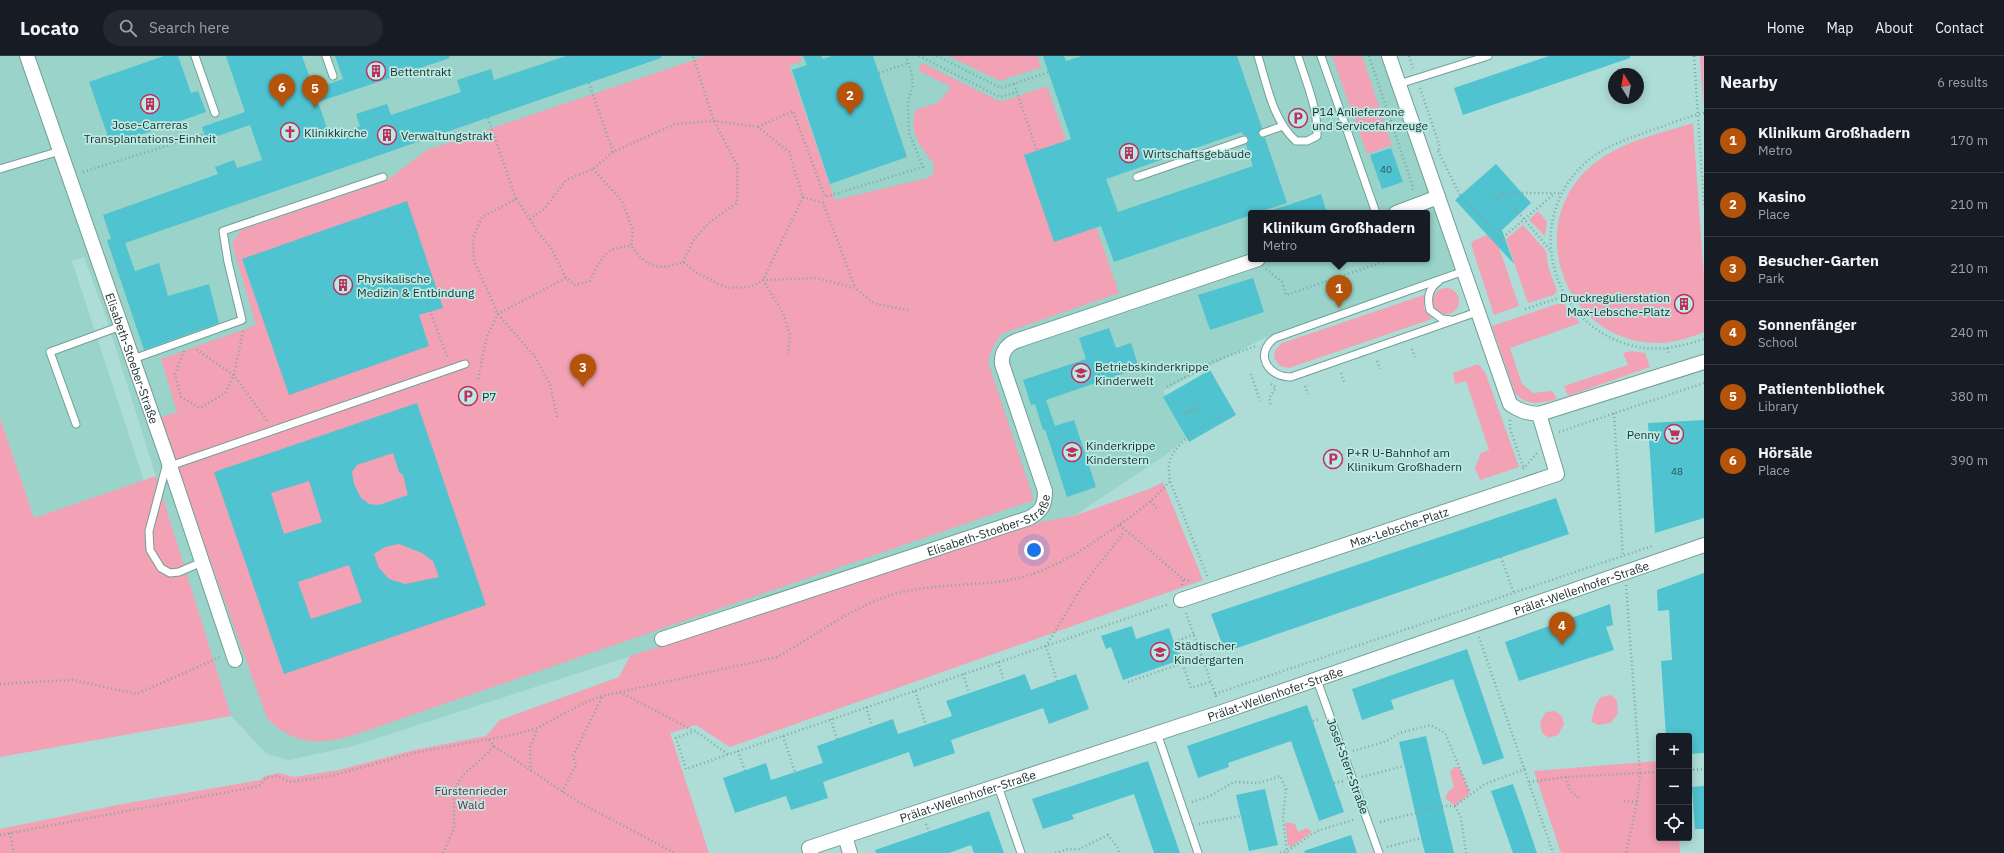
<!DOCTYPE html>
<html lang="en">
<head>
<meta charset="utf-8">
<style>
	:root { --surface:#171b24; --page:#242831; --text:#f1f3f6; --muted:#9ea1a6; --line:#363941; --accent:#b45309 }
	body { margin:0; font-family:"IBM Plex Sans",sans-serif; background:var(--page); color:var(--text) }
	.controls { position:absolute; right:12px; bottom:12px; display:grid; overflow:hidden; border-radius:4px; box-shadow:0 2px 10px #0003 }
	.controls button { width:36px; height:36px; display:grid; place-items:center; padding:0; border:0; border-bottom:1px solid var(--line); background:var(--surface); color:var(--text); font:20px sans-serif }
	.compass { position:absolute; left:1608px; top:12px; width:36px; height:36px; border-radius:50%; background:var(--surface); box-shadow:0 2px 10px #0003; rotate:349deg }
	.you { position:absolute; left:1034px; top:494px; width:14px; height:14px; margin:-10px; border:3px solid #fff; border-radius:50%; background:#1a73e8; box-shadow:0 0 0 6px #1a73e833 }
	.badge { display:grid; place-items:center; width:26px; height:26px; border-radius:50%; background:var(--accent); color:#fff; font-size:13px; font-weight:700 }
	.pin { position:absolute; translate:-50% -33px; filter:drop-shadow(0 1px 2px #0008) }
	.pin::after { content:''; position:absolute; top:21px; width:14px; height:12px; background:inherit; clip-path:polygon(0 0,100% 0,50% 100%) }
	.popup { position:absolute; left:1248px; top:154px; width:182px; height:52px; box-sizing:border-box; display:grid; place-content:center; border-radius:4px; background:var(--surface); filter:drop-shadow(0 1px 3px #0005); font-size:13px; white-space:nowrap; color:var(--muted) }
	.popup b { font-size:15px; color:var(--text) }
	.popup::after { content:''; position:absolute; left:50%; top:100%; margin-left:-8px; border:8px solid transparent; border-top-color:var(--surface) }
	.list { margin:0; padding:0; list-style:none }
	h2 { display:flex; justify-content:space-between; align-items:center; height:52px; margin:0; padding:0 16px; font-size:17px }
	h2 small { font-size:13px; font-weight:400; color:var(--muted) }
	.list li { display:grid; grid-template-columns:26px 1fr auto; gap:12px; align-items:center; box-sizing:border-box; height:64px; padding:0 16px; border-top:1px solid var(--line) }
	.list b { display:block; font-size:15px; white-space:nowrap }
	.list p { margin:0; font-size:13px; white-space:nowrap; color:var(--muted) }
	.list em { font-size:13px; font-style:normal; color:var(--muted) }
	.icon { flex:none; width:22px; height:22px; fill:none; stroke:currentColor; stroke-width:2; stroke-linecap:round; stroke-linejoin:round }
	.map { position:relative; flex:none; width:1704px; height:797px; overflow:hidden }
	header { display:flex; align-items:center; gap:24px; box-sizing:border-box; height:56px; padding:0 20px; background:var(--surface); border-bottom:1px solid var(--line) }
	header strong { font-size:19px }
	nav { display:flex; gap:22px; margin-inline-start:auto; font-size:14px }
	.search { width:280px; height:36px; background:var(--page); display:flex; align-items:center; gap:10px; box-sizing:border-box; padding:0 14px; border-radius:22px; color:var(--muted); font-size:15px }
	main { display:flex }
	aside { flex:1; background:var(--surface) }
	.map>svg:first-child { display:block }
</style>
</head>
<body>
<header>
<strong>Locato</strong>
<div class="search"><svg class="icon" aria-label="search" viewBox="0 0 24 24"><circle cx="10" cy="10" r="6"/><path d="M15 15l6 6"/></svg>Search here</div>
<nav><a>Home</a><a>Map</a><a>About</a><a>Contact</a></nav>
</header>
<main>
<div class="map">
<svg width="1704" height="797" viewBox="0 0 1704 797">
	<rect width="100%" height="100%" fill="#adddd6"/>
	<path fill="#99d3ca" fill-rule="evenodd" d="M 0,0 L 1384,0 L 1455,213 L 1264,282 L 1163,335 L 1187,381 L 1167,398 L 1074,460 L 1048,465 L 353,690 L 289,704 L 267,698 L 231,660 L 106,261 L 84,201 L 72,205 L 144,425 L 34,462 L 0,362 ZM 1251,157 L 1427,157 L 1427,203 L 1251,203 Z"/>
	<g fill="#f3a1b4">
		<path d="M 706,0 L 801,0 L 802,5 L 789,10 L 835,144 L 928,122 L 933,118 L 934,108 C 920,89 909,79 915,54 L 938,47 L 951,31 L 918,14 L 922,7 L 999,45 L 1007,44 L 1047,30 L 1119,237 L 1001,278 L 991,295 L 988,306 L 1034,444 L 354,679 C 332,686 305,690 284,676 C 278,673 272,667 267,662 L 171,396 L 161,361 L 177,356 L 161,303 L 256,269 L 232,188 L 241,174 L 386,125 L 427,94 Z"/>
		<polygon points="949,0 1037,0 1041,11 1000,25"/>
		<polygon points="1332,0 1362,0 1392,89 1367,98"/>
		<polygon points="1700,0 1704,0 1703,52"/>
		<path d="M 1693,67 L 1704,224 L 1704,276 C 1689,282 1674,287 1657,287 C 1566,286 1522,171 1590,111 C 1618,86 1659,78 1693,67 Z"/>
		<polygon points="1538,155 1547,166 1545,180 1529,164"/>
		<polygon points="1523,169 1546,195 1548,210 1557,235 1554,239 1528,247 1506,183"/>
		<polygon points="1487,179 1491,183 1495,180 1519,250 1494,259 1471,188 1473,185"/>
		<circle cx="1446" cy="245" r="13"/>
		<polygon points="1424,239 1424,253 1432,263 1289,312 1280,310 1274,302 1275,294 1282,287"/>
		<path d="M 1557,248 L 1564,248 L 1580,267 L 1510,292 L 1522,328 L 1533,337 L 1552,335 L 1557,343 C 1540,347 1527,351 1515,337 L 1492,270 Z"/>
		<polygon points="1631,295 1645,297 1650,311 1568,340 1564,330 1628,309 1623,297"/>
		<polygon points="1478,308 1485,316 1519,411 1480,424 1475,412 1481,397 1489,394 1466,325 1455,328 1453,317"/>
		<polygon points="0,362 34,462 156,420 231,660 0,701"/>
		<polygon points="1163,426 1203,524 730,691 696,669 670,677 709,797 0,797 0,773 117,749 260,724 265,720 279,717 294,721 339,714 414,694 486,680 500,664 619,621 630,600 1045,465 1074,460 1149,433"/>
		<polygon points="1612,639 1617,645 1618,657 1611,667 1598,669 1591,665 1596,648 1601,641"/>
		<polygon points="1555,655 1562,660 1564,668 1558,679 1549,682 1542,677 1540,666 1546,656"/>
		<polygon points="1659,705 1659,782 1679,782 1680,797 1561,797 1534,715"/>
		<polygon points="1454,711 1459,711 1470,737 1455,750 1445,742 1449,735 1454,731 1450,716"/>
		<polygon points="1285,766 1295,768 1298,776 1307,772 1312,776 1291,791 1288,789"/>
	</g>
	<g fill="#4fc3d0" fill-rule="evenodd">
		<polygon points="164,0 178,0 191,37 198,35 206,56 111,89 89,26"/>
		<polygon points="226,0 302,0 314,33 343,23 335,0 449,0 450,2 318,46 330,81 360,70 356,58 387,48 391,59 461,36 457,24 491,13 494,24 566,0 661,0 661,2 125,187 135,215 159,207 168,240 209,228 219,267 144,294 107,184 111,183 103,159 218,118 215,111 234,104 237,112 262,104 250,69 206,84 202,71 245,56"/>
		<polygon points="803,0 821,0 823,3 832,0 873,0 907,101 830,128 792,14 807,9"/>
		<path d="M 1043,0 L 1064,0 L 1066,5 L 1082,0 L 1237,0 L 1262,72 L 1258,78 L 1260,81 L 1265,82 L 1287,147 L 1256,157 L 1251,157 L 1251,159 L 1114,206 L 1101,170 L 1054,186 L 1024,99 L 1071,83 ZM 1242,76 L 1243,79 L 1247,80 L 1249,83 L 1246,89 L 1253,110 L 1118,156 L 1106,123 Z"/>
		<polygon points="1549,0 1630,0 1630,2 1463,59 1454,32"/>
		<polygon points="1391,92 1403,126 1382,133 1370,99"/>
		<polygon points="1496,108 1531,147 1502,174 1514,208 1455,144"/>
		<polygon points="1321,138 1327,157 1270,157 1270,155"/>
		<polygon points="407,145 443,252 419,259 429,290 289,339 242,203"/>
		<polygon points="1253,222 1264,256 1210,274 1198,239"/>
		<polygon points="1691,240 1693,254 1676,256 1675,242"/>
		<polygon points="1109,272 1116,292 1131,287 1139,312 1046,344 1055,370 1043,374 1035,348 1031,349 1023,324 1086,303 1079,282"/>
		<polygon points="1210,314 1236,359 1189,386 1163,341"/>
		<path d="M 417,347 L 486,549 L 284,618 L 214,416 ZM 393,397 L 399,416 L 403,419 L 408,439 L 379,449 L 369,448 L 361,442 L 354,428 L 352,416 L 357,409 ZM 309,425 L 322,466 L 284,478 L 271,437 ZM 399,488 L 422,497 L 433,505 L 439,521 L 405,528 L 389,523 L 379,512 L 374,498 L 385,491 ZM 349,509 L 362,546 L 311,563 L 298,526 Z"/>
		<polygon points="1074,364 1096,431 1067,441 1045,373"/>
		<polygon points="1704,364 1704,462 1655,477 1648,367"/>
		<polygon points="1556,442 1569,478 1225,596 1211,558"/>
		<polygon points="1704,517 1704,697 1689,698 1689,680 1666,680 1661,605 1672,604 1669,554 1658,555 1657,534"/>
		<polygon points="1610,548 1613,569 1606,571 1614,594 1519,625 1505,586"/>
		<polygon points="1132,570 1136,583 1169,572 1180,604 1123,624 1111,591 1106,593 1101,580"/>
		<polygon points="1467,593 1504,702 1483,709 1453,623 1391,644 1394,653 1362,664 1352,633"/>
		<polygon points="1025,618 1031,634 1076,618 1089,653 1049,668 1043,652 951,684 955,697 914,711 909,696 823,726 828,742 791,754 786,740 735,757 723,722 766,707 771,724 823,707 817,690 893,663 898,678 952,660 946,645"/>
		<polygon points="1307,649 1344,756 1319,765 1291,685 1228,707 1229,711 1198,722 1187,690"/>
		<polygon points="1426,680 1442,748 1454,797 1425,797 1421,782 1399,686"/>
		<polygon points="1148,705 1180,797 1154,797 1134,738 1072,759 1074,763 1043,773 1032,743"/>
		<polygon points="1513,728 1524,759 1537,797 1513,797 1491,735"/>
		<polygon points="1704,730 1704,773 1695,773 1692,731"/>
		<polygon points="1265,733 1278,789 1249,795 1236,739"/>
		<polygon points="989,755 1004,797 974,797 971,789 949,797 876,797 875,794"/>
		<polygon points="1351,779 1357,797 1305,797 1304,795"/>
	</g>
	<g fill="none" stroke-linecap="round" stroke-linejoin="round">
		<g stroke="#719f98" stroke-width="9">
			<g id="lane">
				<polyline points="195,0 215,57"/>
				<polyline points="326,0 333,20"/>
				<path d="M 1258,0 C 1267,29 1273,65 1296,85 L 1307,85 L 1317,80 C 1318,52 1306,26 1298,0"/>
				<polyline points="1321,0 1376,157"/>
				<polyline points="1399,28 1488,0"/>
				<polyline points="1263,77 1283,70"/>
				<polyline points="0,113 60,95"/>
				<polyline points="1137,121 1244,84"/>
				<path d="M 1464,215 L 1275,282 C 1254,297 1267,321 1291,321 L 1477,256"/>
				<path d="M 1438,226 C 1428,233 1427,243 1430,254 L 1442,263 L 1451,264"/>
				<polyline points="133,303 242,264 228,206 223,175 383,121"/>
				<polyline points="76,368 50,296 121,270"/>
				<polyline points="167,407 149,475 150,494 161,512 170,517 179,516 202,506"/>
				<polyline points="170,410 465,308"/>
				<polyline points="1317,624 1379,797"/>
				<polyline points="1157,677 1198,797"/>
				<polyline points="998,730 1021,797"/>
			</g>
		</g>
		<g stroke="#719f98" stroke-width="16">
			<g id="street">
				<path id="s1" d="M 27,0 L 170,410 L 235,604"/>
				<path d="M 1389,0 L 1510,348 C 1519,355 1527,357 1539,358 L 1704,306"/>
				<polyline points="1396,157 1438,141"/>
				<path id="s2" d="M 1181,544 L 1557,418 L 1539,358"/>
				<path id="s3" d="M 662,583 L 1029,462 C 1042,455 1045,449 1045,435 L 1002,308 C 1001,297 1006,289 1016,285 L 1258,203"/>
				<path id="s4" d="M 845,780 L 1222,656 L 1704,489"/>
				<polyline points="811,797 809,792 845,780 850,797"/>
			</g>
		</g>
		<g stroke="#80a7a1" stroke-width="2.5" stroke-dasharray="1 3" stroke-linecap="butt">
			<polyline points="919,0 1000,41 1017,36"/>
			<polyline points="937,0 1001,32 1055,14"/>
			<polyline points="1369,0 1413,131 1412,136"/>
			<polyline points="1409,0 1413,12"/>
			<polyline points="1694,0 1704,149"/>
			<polyline points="879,17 908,7"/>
			<polyline points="589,27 613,96"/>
			<polyline points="1014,28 1037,95"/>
			<polyline points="1420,32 1439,88 1439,95"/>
			<path d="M 1704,57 C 1689,60 1675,66 1661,71 C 1634,81 1606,88 1585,107 C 1522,165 1550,269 1633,290 C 1657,296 1681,291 1704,283"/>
			<polyline points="488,62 516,143"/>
			<polyline points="758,71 793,55 825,141 923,111 909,77 908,45 913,29 911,15 906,0"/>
			<polyline points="1438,95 1460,139 1501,183 1554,138"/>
			<polyline points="593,113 622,145 633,175 631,190"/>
			<polyline points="83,116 204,78"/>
			<polyline points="803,141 823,147 855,231"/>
			<polyline points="1491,141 1502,137 1562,137"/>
			<polyline points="1494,144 1500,139"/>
			<polyline points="1497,147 1502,137 1550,194"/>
			<polyline points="530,163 536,174 551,192 566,222"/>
			<polyline points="683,206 694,183 710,166 737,147 737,109 714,65 693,0"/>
			<polyline points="1266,213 1282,226 1286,239 1392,203"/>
			<polyline points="427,247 448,303"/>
			<polyline points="1525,253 1565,240"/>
			<polyline points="243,275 234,319 268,366"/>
			<polyline points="1667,292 1669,297"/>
			<polyline points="1412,293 1415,301"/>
			<polyline points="184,295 175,318 181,341 200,352 225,337 234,319 194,292"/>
			<polyline points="1377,305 1380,313"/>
			<polyline points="1341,317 1344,326"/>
			<polyline points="1251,318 1260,345"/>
			<path d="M 478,323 L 487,280 L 498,258 L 566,222 L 575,229 L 590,225 C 601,203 604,191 631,190 C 648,212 658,215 683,206 L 697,217 L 727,232 L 751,231 L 763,224 L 817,222 L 855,232 L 875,248 L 908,254"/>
			<polyline points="1271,328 1276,332 1269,342 1271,350"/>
			<polyline points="1305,330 1308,338"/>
			<polyline points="1167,331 1212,306 1256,290"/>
			<polyline points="1196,346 1184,358 1201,354"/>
			<polyline points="1188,356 1199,350"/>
			<polyline points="1614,357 1623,501"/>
			<polyline points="557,361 551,331 536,302 498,258 474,205 473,182 482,161 516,143 530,163 545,152 566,124 593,113 613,96 675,68 714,65 758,71 789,96 803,141 763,224 783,257 790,279 788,298"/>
			<polyline points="1510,364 1510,372 1524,413"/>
			<polyline points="1559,376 1704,327"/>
			<polyline points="1523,413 1537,397"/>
			<polyline points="1151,445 1157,453"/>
			<polyline points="1120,469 1183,523 1191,525"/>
			<polyline points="1501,501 1514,538"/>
			<path d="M 1207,520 L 1170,425 C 1169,418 1168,411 1170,404 C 1178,381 1213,366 1233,354"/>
			<polyline points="1182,529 1183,523"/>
			<polyline points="1626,529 1640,718 1637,746 1626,797"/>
			<polyline points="1186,557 1217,643"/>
			<polyline points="1194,578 1175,586 1191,632 1210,626"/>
			<polyline points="1479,581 1553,797"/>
			<polyline points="998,606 1004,625"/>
			<polyline points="963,618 969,637"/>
			<polyline points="1057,625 1046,590 1083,529 1125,475"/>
			<polyline points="1128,626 1183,607"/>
			<polyline points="0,628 72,624 137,638 220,601"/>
			<polyline points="915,635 926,669"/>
			<polyline points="620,636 694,675"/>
			<polyline points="1215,638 1652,490"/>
			<polyline points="866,651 872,670"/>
			<polyline points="831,663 837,683"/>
			<polyline points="1313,665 1320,663"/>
			<polyline points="783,680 795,716"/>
			<polyline points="489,684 494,690 580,747 675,797"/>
			<polyline points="738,695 745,715"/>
			<polyline points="1353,695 1387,685 1399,677 1431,669 1445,677 1470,737"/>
			<path d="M 728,698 L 695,675 L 676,682 L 686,713 C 718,702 750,691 783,680 L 1169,548"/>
			<polyline points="1689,714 1704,713"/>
			<polyline points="531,715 530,692 537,672"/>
			<polyline points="1362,721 1404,710"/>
			<polyline points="1566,721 1570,735 1580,743"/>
			<polyline points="1529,726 1566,721 1659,716"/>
			<polyline points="1334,727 1343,725"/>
			<polyline points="562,736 576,709 573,700 602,641"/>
			<polyline points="1624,745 1637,746"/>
			<polyline points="1192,746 1210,740 1234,726 1259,727 1280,720 1286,733 1283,762 1287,797"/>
			<polyline points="1455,750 1461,762 1466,797"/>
			<polyline points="1380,766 1443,750 1455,750 1485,728 1525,713"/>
			<polyline points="926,768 929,776"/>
			<polyline points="1199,768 1241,760"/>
			<polyline points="10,777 14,797"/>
			<path d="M 0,779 L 259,730 L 266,722 L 278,720 L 289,726 L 331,720 L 414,697 L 517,678 L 537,672 L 584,647 L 602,640 L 777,601 C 815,580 849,553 891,539 C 925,529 960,530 995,526 C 1038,522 1073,501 1107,477 C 1130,462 1152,446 1170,425"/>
			<polyline points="1387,791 1421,782"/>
			<polyline points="443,797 454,773 454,734 463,719 486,699 494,690"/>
			<polyline points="1055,797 1068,793 1079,793 1108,779 1118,792 1119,797"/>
			<polyline points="1280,797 1287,795 1317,775 1356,763"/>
		</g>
		<use href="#lane" stroke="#fff" stroke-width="7"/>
		<use href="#street" stroke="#fff" stroke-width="14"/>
	</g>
	<defs>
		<g id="building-ring" transform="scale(1)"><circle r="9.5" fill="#baeae3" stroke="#bc2f5f" stroke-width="1.5"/><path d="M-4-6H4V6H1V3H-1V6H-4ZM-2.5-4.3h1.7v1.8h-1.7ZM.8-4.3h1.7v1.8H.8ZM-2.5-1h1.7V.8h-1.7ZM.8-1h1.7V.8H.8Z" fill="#bc2f5f"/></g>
		<g id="parking-ring" transform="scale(1)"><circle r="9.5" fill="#baeae3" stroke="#bc2f5f" stroke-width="1.5"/><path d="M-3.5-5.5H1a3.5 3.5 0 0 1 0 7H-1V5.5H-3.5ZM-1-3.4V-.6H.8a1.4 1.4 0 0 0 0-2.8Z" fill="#bc2f5f"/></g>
		<g id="church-ring" transform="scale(1)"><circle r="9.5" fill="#baeae3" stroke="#bc2f5f" stroke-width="1.5"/><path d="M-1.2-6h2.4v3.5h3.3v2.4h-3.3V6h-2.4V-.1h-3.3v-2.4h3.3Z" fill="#bc2f5f"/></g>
		<g id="school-ring" transform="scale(1)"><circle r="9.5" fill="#baeae3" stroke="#bc2f5f" stroke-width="1.5"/><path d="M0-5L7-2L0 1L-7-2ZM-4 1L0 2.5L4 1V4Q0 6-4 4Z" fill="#bc2f5f"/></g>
		<g id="supermarket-ring" transform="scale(1)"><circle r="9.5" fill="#baeae3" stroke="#bc2f5f" stroke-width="1.5"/><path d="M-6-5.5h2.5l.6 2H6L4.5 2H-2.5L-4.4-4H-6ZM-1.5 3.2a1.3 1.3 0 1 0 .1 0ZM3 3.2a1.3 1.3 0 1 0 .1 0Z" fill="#bc2f5f"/></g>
	</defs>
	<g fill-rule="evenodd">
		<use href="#building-ring" x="376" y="15"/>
		<use href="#building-ring" x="150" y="48"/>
		<use href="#parking-ring" x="1298" y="62"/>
		<use href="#church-ring" x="290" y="76"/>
		<use href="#building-ring" x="387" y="79"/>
		<use href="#building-ring" x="1129" y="97"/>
		<use href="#building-ring" x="343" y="229"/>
		<use href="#building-ring" x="1684" y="248"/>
		<use href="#school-ring" x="1081" y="317"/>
		<use href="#parking-ring" x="468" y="340"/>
		<use href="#supermarket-ring" x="1674" y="378"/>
		<use href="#school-ring" x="1072" y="396"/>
		<use href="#parking-ring" x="1333" y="403"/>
		<use href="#school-ring" x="1160" y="596"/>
	</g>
	<g text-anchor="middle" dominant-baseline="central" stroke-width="3.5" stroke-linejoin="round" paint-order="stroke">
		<g font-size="10" fill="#295455">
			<text x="1386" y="113">40</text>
			<text x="1677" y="415">48</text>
		</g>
		<g font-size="12" fill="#1c2f2c" stroke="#baeae3" text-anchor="start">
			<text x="390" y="15">Bettentrakt</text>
			<text x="1312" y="55">P14 Anlieferzone<tspan x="1312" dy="14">und Servicefahrzeuge</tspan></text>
			<text x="150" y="68" text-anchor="middle">Jose-Carreras<tspan x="150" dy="14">Transplantations-Einheit</tspan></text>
			<text x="304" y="76">Klinikkirche</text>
			<text x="401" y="79">Verwaltungstrakt</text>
			<text x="1143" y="97">Wirtschaftsgebäude</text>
			<text x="357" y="222">Physikalische<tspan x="357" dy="14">Medizin &amp; Entbindung</tspan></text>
			<text x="1670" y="241" text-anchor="end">Druckregulierstation<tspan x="1670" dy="14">Max-Lebsche-Platz</tspan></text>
			<text x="1095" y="310">Betriebskinderkrippe<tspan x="1095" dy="14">Kinderwelt</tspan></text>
			<text x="482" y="340">P7</text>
			<text x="1660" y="378" text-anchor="end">Penny</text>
			<text x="1086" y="389">Kinderkrippe<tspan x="1086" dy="14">Kinderstern</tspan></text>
			<text x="1347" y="396">P+R U-Bahnhof am<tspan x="1347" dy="14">Klinikum Großhadern</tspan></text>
			<text x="1174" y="589">Städtischer<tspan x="1174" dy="14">Kindergarten</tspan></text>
		</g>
		<g font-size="12" fill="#1c2f2c" stroke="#baeae3">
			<text stroke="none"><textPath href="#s1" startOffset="320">Elisabeth-Stoeber-Straße</textPath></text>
			<text stroke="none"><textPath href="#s3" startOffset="348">Elisabeth-Stoeber-Straße</textPath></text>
			<text stroke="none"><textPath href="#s2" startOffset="230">Max-Lebsche-Platz</textPath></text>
			<text stroke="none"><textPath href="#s4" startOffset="777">Prälat-Wellenhofer-Straße</textPath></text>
			<text stroke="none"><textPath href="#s4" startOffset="453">Prälat-Wellenhofer-Straße</textPath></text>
			<text transform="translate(1348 710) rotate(70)">Josef-Sterr-Straße</text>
			<text stroke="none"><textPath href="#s4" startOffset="129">Prälat-Wellenhofer-Straße</textPath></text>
		</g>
		<g font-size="12" fill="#781b3a" stroke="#baeae3">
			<text x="471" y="734">Fürstenrieder<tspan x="471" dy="14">Wald</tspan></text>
		</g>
	</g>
</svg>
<div class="controls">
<button>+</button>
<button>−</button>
<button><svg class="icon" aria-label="locate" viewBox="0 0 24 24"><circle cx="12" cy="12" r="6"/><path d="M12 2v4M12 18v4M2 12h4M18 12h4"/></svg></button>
</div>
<svg class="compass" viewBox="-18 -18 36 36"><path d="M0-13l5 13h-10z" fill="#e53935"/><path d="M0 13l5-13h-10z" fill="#9ea1a6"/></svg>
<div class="you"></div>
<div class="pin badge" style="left:1339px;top:252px">1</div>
<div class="popup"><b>Klinikum Großhadern</b>Metro</div>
<div class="pin badge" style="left:850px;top:59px">2</div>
<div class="pin badge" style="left:583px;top:331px">3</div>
<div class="pin badge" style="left:1562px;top:589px">4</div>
<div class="pin badge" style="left:315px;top:52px">5</div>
<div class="pin badge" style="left:282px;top:51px">6</div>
</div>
<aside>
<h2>Nearby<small>6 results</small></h2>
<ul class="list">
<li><span class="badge">1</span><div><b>Klinikum Großhadern</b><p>Metro</p></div><em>170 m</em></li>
<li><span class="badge">2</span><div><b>Kasino</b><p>Place</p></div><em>210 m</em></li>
<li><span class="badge">3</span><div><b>Besucher-Garten</b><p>Park</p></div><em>210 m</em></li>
<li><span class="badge">4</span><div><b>Sonnenfänger</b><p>School</p></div><em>240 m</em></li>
<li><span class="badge">5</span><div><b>Patientenbliothek</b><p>Library</p></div><em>380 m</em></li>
<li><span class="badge">6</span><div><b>Hörsäle</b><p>Place</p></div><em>390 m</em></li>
</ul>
</aside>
</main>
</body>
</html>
